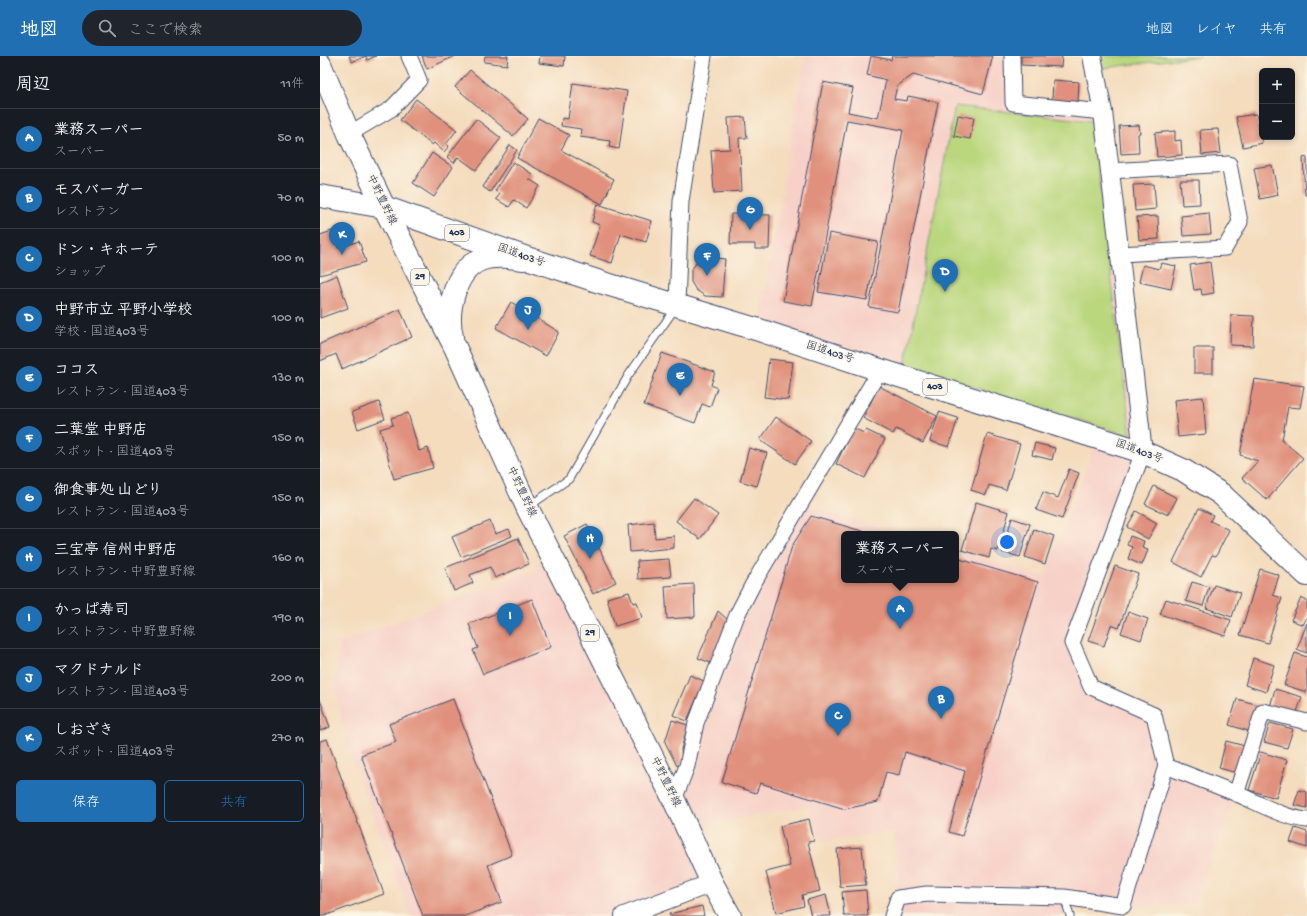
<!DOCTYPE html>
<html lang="ja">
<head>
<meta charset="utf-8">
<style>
	:root { --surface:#171b24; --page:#20242c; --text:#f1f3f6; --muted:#9ea1a6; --line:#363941; --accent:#1f6fb2 }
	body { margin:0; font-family:"Gochi Hand","Klee One",sans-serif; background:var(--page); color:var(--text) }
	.controls { position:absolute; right:12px; top:12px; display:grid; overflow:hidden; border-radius:6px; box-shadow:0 2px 6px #0003 }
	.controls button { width:36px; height:36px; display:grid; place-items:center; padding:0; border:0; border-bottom:1px solid var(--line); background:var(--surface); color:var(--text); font:20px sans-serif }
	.you { position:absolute; left:687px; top:486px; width:14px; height:14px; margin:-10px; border:3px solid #fff; border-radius:50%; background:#1a73e8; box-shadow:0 0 0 6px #1a73e833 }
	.badge { display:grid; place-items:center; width:26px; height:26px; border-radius:50%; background:var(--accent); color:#fff; font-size:13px; font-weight:700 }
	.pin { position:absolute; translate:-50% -33px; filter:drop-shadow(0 1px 2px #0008) }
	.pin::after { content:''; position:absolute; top:21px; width:14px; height:12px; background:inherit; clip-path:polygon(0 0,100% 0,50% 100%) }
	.popup { position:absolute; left:521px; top:475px; width:118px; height:52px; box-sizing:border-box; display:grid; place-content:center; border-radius:6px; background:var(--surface); filter:drop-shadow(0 1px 3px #0005); font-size:13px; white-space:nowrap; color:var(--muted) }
	.popup b { font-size:15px; color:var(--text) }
	.popup::after { content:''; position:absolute; left:50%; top:100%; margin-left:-8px; border:8px solid transparent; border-top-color:var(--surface) }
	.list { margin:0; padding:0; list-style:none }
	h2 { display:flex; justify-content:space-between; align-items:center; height:52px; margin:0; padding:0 16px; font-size:17px }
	h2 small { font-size:13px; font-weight:400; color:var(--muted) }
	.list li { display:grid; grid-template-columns:26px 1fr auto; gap:12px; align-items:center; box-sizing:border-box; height:60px; padding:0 16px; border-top:1px solid var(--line) }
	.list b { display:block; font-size:15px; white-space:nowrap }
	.list p { margin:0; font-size:13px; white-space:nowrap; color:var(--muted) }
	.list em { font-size:13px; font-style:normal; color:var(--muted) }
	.actions { display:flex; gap:8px; padding:12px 16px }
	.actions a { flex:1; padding:9px 0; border:1px solid var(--accent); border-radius:6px; text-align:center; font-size:14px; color:var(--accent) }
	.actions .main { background:var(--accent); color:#fff }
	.icon { flex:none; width:22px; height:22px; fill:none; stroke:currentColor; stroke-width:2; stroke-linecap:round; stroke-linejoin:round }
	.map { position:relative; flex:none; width:987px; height:860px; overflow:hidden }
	header { display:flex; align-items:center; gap:24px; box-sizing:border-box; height:56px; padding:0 20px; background:var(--accent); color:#fff }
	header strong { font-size:19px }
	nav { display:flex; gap:22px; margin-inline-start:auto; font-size:14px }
	.search { width:280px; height:36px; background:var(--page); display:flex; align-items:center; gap:10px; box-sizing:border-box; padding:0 14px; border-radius:22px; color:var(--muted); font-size:15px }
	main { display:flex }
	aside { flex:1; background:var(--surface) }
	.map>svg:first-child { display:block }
</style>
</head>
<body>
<header>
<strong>地図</strong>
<div class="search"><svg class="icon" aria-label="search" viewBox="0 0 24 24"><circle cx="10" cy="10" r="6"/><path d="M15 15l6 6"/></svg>ここで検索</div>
<nav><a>地図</a><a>レイヤ</a><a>共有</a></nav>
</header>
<main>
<aside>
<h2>周辺<small>11件</small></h2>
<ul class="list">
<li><span class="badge">A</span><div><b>業務スーパー</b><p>スーパー</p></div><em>50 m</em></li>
<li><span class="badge">B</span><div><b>モスバーガー</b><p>レストラン</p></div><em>70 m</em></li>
<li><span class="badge">C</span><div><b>ドン・キホーテ</b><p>ショップ</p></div><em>100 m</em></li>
<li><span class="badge">D</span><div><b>中野市立 平野小学校</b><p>学校 · 国道403号</p></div><em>100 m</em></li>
<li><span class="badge">E</span><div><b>ココス</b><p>レストラン · 国道403号</p></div><em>130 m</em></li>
<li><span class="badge">F</span><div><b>二葉堂 中野店</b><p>スポット · 国道403号</p></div><em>150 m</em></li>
<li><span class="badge">G</span><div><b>御食事処 山どり</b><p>レストラン · 国道403号</p></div><em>150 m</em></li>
<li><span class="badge">H</span><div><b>三宝亭 信州中野店</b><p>レストラン · 中野豊野線</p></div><em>160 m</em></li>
<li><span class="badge">I</span><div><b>かっぱ寿司</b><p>レストラン · 中野豊野線</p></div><em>190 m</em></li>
<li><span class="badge">J</span><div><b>マクドナルド</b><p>レストラン · 国道403号</p></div><em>200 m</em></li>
<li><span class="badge">K</span><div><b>しおざき</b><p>スポット · 国道403号</p></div><em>270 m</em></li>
</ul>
<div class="actions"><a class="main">保存</a><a>共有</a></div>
</aside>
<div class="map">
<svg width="987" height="860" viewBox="0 0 987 860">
	<rect width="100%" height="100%" fill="#fcf5e5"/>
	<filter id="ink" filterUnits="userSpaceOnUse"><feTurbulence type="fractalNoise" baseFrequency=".025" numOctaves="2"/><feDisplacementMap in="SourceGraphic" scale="8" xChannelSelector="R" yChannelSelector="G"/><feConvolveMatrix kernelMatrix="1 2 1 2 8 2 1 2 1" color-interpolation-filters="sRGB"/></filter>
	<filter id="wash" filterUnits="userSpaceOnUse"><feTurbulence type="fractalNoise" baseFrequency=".012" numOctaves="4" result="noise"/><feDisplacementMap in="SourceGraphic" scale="16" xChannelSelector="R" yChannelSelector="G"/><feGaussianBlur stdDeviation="0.9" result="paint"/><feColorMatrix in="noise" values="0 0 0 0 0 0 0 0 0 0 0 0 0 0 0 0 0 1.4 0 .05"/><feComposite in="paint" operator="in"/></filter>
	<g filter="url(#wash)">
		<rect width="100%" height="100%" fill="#f4dcbd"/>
		<polygon fill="#f7d1c8" points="485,0 692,0 693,47 783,56 823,396 752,587 772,631 834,659 846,710 916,738 873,849 803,850 744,841 750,860 572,860 578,842 575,776 500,785 489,750 367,772 392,827 304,860 91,860 26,685 15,627 20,587 235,506 354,744 417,559 480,448 581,478 524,478 524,524 636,524 636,494 725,521 778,382 439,274"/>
		<g fill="#bad77e" stroke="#6a836e">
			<polygon points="772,0 881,0 775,13"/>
			<polygon points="635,50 772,65 811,380 585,310"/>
		</g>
		<g id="blocks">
			<g fill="#e0907c">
				<polygon points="29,0 56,0 47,4 46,0 32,6"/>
				<polygon points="102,0 135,0 107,13"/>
				<polygon points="165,0 188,0 187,9 164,6"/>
				<polygon points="220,0 245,0 244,10 219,7"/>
				<polygon points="551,0 571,4 572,0 673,0 663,38 593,19 577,30 574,43 587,45 588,40 618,46 578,256 549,251 583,74 527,64 492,250 463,245 503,26 533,32 528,56 558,62 566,24 547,19"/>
				<polygon points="701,0 742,0 741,11 701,9"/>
				<polygon points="150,14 208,63 193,80 135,31"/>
				<polygon points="733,24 759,26 758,46 732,44"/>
				<polygon points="253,27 307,35 299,93 289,91 290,85 260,81 261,73 241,70 242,62 248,63"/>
				<polygon points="96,43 137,74 126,88 129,90 124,96 114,87 112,89 80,64"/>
				<polygon points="936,58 942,87 923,91 916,61"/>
				<polygon points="638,59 654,62 650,83 634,80"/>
				<polygon points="425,61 427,82 419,82 422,135 394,137 391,94 410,93 408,62"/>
				<polygon points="218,62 249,79 241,94 294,123 282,148 197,102"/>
				<polygon points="156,63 181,82 156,114 138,101 134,107 127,101"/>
				<polygon points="819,69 820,77 818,78 819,97 801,98 799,70"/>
				<polygon points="898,73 901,97 882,99 880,74"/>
				<polygon points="855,75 855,85 861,84 862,99 837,101 835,77"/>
				<polygon points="190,89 197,94 170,136 163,131"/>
				<polygon points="112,97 133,111 114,141 93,127"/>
				<polygon points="987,101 987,139 985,139 983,102"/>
				<polygon points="193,106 212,118 209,123 220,130 206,152 194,144 189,151 176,143 180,138 175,135"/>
				<polygon points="952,109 958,139 940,143 934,112"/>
				<polygon points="860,124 879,124 880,148 862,149"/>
				<polygon points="834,128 836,153 815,155 813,129"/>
				<polygon points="277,148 332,165 326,186 301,178 292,207 270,200 280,169 272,166"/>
				<polygon points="889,157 891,178 863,180 861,160"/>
				<polygon points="411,158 450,159 449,193 435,193 435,188 410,188"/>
				<polygon points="838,160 839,183 819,184 817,161"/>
				<polygon points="12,175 18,192 39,185 46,206 0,219 0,179"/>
				<polygon points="509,177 558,186 547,244 498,236"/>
				<polygon points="386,201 405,203 402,241 385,240 376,234 371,226 371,214 377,206"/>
				<polygon points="890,206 894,237 882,239 881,233 874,234 870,209"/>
				<polygon points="841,207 856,210 851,233 819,226 823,209 839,213"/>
				<polygon points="17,219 28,252 0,262 0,226"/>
				<polygon points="191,246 239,276 226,300 176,272"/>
				<polygon points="80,253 92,281 22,313 16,298 0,305 0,288"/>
				<polygon points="911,259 934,260 933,290 910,289"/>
				<rect x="874" y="292" width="19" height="25"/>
				<polygon points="342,297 395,316 391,329 397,332 390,351 382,348 375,367 324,349"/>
				<polygon points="449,303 473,306 468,344 444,341"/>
				<polygon points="934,323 984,330 980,352 968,351 962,384 983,402 947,444 922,422 938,405 920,399"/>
				<polygon points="559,330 617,360 603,387 576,373 573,378 543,362"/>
				<polygon points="883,341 886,378 858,381 854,344"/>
				<polygon points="59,346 65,363 38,373 32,356"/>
				<polygon points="619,356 638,362 629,391 610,385"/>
				<polygon points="88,357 99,395 108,392 113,412 74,423 60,373 73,369 71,362"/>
				<polygon points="456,361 491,385 475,408 440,384"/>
				<polygon points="533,372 544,377 546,374 565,383 545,422 516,408"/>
				<polygon points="667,378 700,388 686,434 669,429 666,439 651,434"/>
				<polygon points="715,387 735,392 732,404 712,399"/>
				<polygon points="429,392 447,397 437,430 420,425"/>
				<polygon points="749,413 759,417 742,463 716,454 723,436 738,442"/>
				<polygon points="834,430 857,442 848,459 825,448"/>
				<polygon points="374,442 398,459 380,483 356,465"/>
				<polygon points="656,446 689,456 678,495 671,493 669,502 642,494"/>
				<polygon points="879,452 893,459 890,465 909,474 896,500 892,499 881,521 853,506"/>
				<polygon points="816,455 837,467 828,483 807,471"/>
				<polygon points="491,460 552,478 524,478 524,524 636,524 636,502 718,526 642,780 629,776 645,715 585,696 579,719 566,716 558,746 525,753 440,727 436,737 402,726 472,490"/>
				<polygon points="692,462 710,468 700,501 682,496"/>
				<polygon points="170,465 175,478 189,473 192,480 141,501 132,481"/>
				<polygon points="334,466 335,482 354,480 354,492 310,496 308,469"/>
				<polygon points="267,468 296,526 273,538 244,480"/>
				<polygon points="714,473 734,480 725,508 705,501"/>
				<polygon points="810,480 824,485 822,492 828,494 822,509 808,503 812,491 807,489"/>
				<polygon points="198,482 209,508 175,522 170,511 150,519 153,527 134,535 125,512"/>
				<polygon points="349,503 351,521 318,523 317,505"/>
				<polygon points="795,510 818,518 799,572 791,569 784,590 768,585"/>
				<polygon points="940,513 959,519 953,539 962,542 948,587 920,579"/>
				<polygon points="872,526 889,531 883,550 866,545"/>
				<polygon points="374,528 375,561 347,563 345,530"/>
				<polygon points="894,529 920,537 912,561 886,552"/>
				<polygon points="309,536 313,547 317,546 322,562 295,570 287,542"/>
				<polygon points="981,542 987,545 987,561 983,569 971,564"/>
				<polygon points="212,543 231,591 163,618 153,594 158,592 149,568"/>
				<polygon points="846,543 911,564 905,580 840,558"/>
				<polygon points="398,555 409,565 391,607 378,602"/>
				<polygon points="808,556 828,563 821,584 801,577"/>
				<polygon points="987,567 987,597 977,593"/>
				<polygon points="975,597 987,601 987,636 964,629"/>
				<polygon points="933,602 954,609 946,636 925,629"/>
				<polygon points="370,619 384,625 367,665 353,659"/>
				<polygon points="955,633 982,641 976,659 950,651"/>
				<polygon points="133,643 192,799 168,809 182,846 145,860 103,860 41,699 76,686 69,668"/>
				<polygon points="917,643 939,649 931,676 909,669"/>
				<polygon points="0,644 10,671 0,675"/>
				<polygon points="352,664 368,669 361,693 362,707 357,710 345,686"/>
				<polygon points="950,667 973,673 967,692 944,686"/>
				<polygon points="7,683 64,838 4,860 0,860 0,685"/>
				<polygon points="906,685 925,690 917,717 899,712"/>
				<polygon points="941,696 967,704 956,742 929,734"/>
				<polygon points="979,734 987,736 987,752 974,749"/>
				<polygon points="489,763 494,785 488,786 500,835 482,839 484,850 456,857 446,816 470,810 460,770"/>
				<polygon points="975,772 987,776 987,792 970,786"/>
				<polygon points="542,791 546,829 520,831 517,793"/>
				<polygon points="546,834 548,860 524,860 522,836"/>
				<polygon points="506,839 511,860 491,860 487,844"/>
				<polygon points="382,850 384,860 350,860 349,858"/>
			</g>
		</g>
	</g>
	<g filter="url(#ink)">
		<use href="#blocks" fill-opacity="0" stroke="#3c496c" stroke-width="1"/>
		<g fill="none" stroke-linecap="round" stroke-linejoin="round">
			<g stroke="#3c496c" stroke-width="9">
				<g id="service">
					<polyline points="209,450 249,423 308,320 356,251"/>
					<polyline points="744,841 750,860"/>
				</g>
			</g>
			<g stroke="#3c496c" stroke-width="17">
				<g id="minor">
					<polyline points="692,0 693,47 783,56"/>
					<polyline points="29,78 71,53 99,24 89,0"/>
					<polyline points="789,115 909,108 920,166 905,192 800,198"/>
					<polyline points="357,249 361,145 384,0"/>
					<path d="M 846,710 C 869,719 892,728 915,737 C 939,747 961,761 987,764"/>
					<polyline points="916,738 943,655 987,666"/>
					<polyline points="354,744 367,710 376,667 417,559 433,528 560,314"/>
					<polyline points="572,860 578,842 607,838 744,841 803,850 846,710 834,659 771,631 752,587 823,396"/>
				</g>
			</g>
			<g stroke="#3c496c" stroke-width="20">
				<g id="tertiary">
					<polyline points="772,0 783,56 823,396"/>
					<polyline points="304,860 392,827"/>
				</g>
			</g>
			<g stroke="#3c496c" stroke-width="24">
				<g id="primary">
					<polyline points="0,8 29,78 64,151 135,291 207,451 354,744 392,827 410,860"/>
					<path d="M 132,281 C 126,256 134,215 160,204 C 174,199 190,201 204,203"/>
				</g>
			</g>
			<g stroke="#3c496c" stroke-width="24">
				<polyline id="trunk" points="0,140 64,151 210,203 280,226 439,274 560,314 823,396 863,414 901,438 987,519"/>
			</g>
			<use href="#service" stroke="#fff" stroke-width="7"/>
			<use href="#minor" stroke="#fff" stroke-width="15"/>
			<use href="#tertiary" stroke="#fff" stroke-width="18"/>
			<use href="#primary" stroke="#fff" stroke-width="22"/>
			<use href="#trunk" stroke="#fff" stroke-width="22"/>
		</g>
	</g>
	<g text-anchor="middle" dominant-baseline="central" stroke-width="3" stroke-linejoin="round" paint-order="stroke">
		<g fill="#fcf5e5" stroke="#5e6a86" stroke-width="1">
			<rect x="125" y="169" width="24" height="16" rx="3"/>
			<rect x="91" y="213" width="18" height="16" rx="3"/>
			<rect x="603" y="323" width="24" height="16" rx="3"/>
			<rect x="261" y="569" width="18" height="16" rx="3"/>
		</g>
		<g font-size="10" font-weight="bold" fill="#1b2f5e">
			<text x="137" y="177">403</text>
			<text x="100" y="221">29</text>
			<text x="615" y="331">403</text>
			<text x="270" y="577">29</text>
		</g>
		<g font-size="11" fill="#1b2f5e" stroke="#fcf5e5">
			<text transform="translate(61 144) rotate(64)">中野豊野線</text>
			<text transform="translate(201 200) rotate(19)">国道403号</text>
			<text transform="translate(510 297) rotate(18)">国道403号</text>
			<text transform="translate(819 396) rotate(20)">国道403号</text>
			<text transform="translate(201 436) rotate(65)">中野豊野線</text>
			<text transform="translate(345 726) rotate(64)">中野豊野線</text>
		</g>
	</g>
</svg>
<div class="controls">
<button>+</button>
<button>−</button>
</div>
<div class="you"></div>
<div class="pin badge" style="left:580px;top:573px">A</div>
<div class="popup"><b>業務スーパー</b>スーパー</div>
<div class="pin badge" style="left:621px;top:663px">B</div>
<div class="pin badge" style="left:518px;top:680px">C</div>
<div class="pin badge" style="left:625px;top:236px">D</div>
<div class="pin badge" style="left:360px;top:340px">E</div>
<div class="pin badge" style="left:387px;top:220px">F</div>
<div class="pin badge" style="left:430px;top:174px">G</div>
<div class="pin badge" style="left:270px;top:503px">H</div>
<div class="pin badge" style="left:190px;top:580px">I</div>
<div class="pin badge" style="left:208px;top:274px">J</div>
<div class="pin badge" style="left:22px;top:199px">K</div>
</div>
</main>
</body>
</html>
